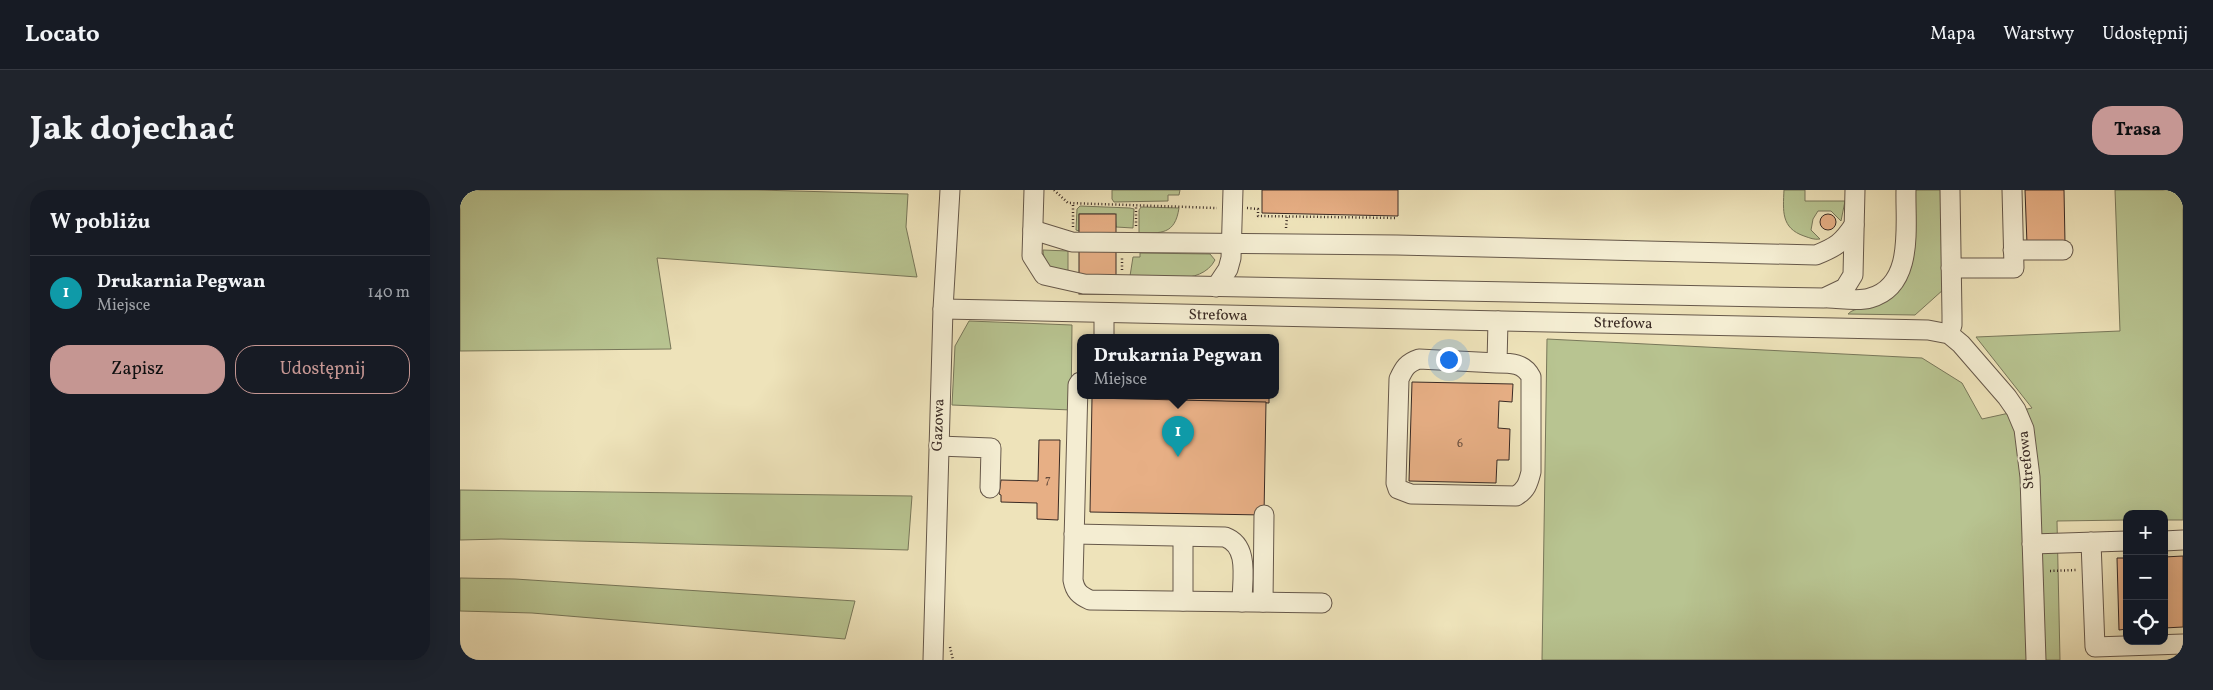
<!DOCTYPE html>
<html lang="pl">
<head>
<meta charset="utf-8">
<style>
	:root { --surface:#171b24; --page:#20242c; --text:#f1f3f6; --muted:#9ea1a6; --line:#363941; --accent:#c59692 }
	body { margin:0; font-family:Vollkorn,serif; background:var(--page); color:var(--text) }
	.controls { position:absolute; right:15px; bottom:15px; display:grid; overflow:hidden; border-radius:10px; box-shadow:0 5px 20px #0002 }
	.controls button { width:45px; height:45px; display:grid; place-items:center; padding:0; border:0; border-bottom:1px solid var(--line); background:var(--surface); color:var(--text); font:25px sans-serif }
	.you { position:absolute; left:988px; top:169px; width:18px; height:18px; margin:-12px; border:4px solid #fff; border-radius:50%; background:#1a73e8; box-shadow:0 0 0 8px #1a73e833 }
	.badge { display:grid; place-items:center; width:32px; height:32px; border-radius:50%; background:var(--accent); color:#fff; font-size:16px; font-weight:700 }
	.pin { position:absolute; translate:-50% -41px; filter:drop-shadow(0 1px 2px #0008) }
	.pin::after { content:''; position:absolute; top:26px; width:18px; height:15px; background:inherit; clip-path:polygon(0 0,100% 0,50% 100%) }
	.popup { position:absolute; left:617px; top:144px; width:202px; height:65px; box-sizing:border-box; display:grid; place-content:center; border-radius:10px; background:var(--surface); filter:drop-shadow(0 1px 4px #0005); font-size:16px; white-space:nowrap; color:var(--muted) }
	.popup b { font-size:19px; color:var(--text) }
	.popup::after { content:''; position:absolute; left:50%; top:100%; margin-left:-10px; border:10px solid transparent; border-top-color:var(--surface) }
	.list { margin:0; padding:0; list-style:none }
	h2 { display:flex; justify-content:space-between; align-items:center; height:65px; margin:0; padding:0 20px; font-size:21px }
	h2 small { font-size:16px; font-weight:400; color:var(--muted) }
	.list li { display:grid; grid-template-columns:32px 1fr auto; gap:15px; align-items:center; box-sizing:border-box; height:75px; padding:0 20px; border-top:1px solid var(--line) }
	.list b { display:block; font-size:19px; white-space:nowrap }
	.list p { margin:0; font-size:16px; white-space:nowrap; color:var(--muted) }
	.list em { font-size:16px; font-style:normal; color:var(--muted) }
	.actions { display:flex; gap:10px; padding:15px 20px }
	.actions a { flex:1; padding:11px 0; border:1px solid var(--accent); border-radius:20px; text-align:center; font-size:18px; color:var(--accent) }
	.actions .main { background:var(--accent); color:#111 }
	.icon { flex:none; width:28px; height:28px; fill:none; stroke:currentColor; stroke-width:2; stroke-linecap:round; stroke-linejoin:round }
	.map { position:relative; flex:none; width:1723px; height:470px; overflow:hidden; border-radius:20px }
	header { display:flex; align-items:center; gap:30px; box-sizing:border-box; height:70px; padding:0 25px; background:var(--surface); border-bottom:1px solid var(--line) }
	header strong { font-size:24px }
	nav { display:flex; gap:28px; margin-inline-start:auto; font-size:18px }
	.intro { display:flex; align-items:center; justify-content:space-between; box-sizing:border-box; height:120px; padding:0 30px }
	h1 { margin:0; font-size:35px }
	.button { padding:12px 22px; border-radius:20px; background:var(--accent); color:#111; font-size:18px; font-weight:700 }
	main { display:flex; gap:30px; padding:0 30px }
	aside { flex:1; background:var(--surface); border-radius:20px; box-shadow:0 5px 20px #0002 }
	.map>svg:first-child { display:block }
</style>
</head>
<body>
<header>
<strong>Locato</strong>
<nav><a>Mapa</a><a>Warstwy</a><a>Udostępnij</a></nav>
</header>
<div class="intro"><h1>Jak dojechać</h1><a class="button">Trasa</a></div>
<main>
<aside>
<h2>W pobliżu<small></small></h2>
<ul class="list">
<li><span class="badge" style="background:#0f9aa8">1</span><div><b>Drukarnia Pegwan</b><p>Miejsce</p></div><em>140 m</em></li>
</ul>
<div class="actions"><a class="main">Zapisz</a><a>Udostępnij</a></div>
</aside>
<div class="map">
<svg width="1723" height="470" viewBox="0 0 1723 470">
	<rect width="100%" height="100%" fill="#eee3ba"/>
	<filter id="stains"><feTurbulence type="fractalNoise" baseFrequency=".004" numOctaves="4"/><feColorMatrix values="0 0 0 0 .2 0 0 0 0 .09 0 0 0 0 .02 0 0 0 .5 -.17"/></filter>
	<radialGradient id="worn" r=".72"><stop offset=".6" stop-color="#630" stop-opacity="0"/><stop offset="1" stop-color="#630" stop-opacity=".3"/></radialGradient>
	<g fill="#b8c491" stroke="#78775a">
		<polygon points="0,0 297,0 448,4 446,37 457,87 197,68 211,159 0,161"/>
		<polygon points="652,0 720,0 719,5 708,5 708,11 654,12 652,9"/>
		<path d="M 1324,0 L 1345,0 L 1345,11 L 1385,11 L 1381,31 L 1371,21 L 1358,21 L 1353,29 L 1351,40 L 1360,49 C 1354,50 1350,48 1344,46 C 1321,38 1323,21 1324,0 Z"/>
		<path d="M 1455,0 L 1481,0 L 1484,99 L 1455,125 L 1388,124 C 1395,116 1410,120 1420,114 C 1426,110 1434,106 1439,100 C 1460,73 1454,33 1455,0 Z"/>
		<polygon points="1655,0 1723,0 1723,330 1704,330 1704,324 1667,324 1667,330 1597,331 1600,470 1082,470 1087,149 1462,168 1502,193 1522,229 1572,218 1516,147 1660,141"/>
		<polygon points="620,16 670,18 674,19 673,38 656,37 655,24 619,24 619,41 616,40 617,19"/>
		<path d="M 681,17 L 719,18 C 715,45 701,43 679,43 L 679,20 Z"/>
		<path d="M 583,60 L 608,61 L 608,86 C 593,81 584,78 583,60 Z"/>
		<path d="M 680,63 L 750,64 L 755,70 C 741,97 696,87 670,86 L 673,67 L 680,67 Z"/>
		<polygon points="509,131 612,135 611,220 492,215 495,156"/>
		<polygon points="0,300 452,306 448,360 41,349 0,350"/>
		<polygon points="0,388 55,389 395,411 385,449 72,423 0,421"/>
	</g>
	<g fill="#e7af85" stroke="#392a24">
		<polygon points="802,0 938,0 938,26 802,23"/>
		<polygon points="1565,0 1604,0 1605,53 1567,54"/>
		<circle cx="1368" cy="32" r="8"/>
		<rect x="619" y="24" width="37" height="80"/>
		<polygon points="952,192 1053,194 1052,212 1039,211 1038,238 1050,239 1049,270 1037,270 1036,293 949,291"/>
		<polygon points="694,206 809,206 809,213 694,209"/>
		<polygon points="632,208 806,212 804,325 630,322"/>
		<polygon points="579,250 600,250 598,330 577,329 577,313 541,312 541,305 539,304 541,290 578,291"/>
		<polygon points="1723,366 1723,437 1704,438 1704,367"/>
		<polygon points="1657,368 1667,368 1667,439 1659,440"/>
	</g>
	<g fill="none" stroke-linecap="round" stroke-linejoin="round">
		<g stroke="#66584a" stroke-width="21">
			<g id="minor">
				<polyline points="574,0 572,66 584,85 624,94 1364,108 1385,98 1393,85 1395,0"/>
				<path d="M 573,40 L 612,52 L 937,55 L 1356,65 C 1376,57 1382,53 1394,35"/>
				<polyline points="1553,60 1603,60"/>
				<polyline points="1491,78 1554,78 1552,0"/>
				<polyline points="756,97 768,79 771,68 773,0"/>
				<path d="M 1368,108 C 1380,108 1398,112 1410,108 C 1455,96 1445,35 1446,0"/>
				<polyline points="483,119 1468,140 1489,144 1501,154 1547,207 1556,220 1564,239 1570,287 1576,470"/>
				<polyline points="1489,144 1492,135 1492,125 1490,0"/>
				<polyline points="644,148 644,123"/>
				<path d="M 1037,173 C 1051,173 1064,173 1071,187 L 1071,282 C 1068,294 1066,300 1056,306 L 951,304 L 938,299 L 936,293 L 939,189 C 944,178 947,173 959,169 L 1037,173 L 1038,131"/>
				<path d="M 620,192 L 618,195 L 613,390 C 615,401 619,405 630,410 L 862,413"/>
				<polyline points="479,256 531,258 530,298"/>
				<path d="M 614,344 L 765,347 C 790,356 782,390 782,412"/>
				<polyline points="1704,351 1723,350"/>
				<polyline points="1631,352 1635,457 1723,454"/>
				<polyline points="1572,354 1667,351"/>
				<polyline points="723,411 723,347"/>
				<polyline points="803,412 804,325"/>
				<polyline points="473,470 483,119 490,0"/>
			</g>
		</g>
		<g stroke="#392a24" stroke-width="2.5" stroke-dasharray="1 2.5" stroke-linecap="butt">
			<polyline points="594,0 608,13 757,18"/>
			<polyline points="787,18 798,19 798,26 937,28"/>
			<polyline points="676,36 676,15"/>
			<polyline points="613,37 613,14"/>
			<polyline points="826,38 827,27"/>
			<polyline points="662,80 662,68"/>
			<polyline points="1590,381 1617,380"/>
			<polyline points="490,457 493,470"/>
		</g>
		<use href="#minor" stroke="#f4edd2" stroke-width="19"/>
	</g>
	<g text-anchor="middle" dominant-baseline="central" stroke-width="4.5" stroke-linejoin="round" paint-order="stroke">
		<g font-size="12" fill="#644b3c">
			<text x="1000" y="254">6</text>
			<text x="588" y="290">7</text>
		</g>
		<g font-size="15" fill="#392a24" stroke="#f4edd2">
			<text transform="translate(758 126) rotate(1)">Strefowa</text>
			<text transform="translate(1163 134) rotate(1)">Strefowa</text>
			<text transform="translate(479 235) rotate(-88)">Gazowa</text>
			<text transform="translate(1567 270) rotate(-96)">Strefowa</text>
		</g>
	</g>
	<rect width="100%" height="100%" filter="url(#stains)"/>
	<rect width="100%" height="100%" fill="url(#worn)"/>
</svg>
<div class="controls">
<button>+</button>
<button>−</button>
<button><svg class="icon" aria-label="locate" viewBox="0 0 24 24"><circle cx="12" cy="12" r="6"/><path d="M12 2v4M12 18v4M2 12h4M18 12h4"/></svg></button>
</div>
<div class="you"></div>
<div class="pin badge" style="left:718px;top:267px;background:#0f9aa8">1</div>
<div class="popup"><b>Drukarnia Pegwan</b>Miejsce</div>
</div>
</main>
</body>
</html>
